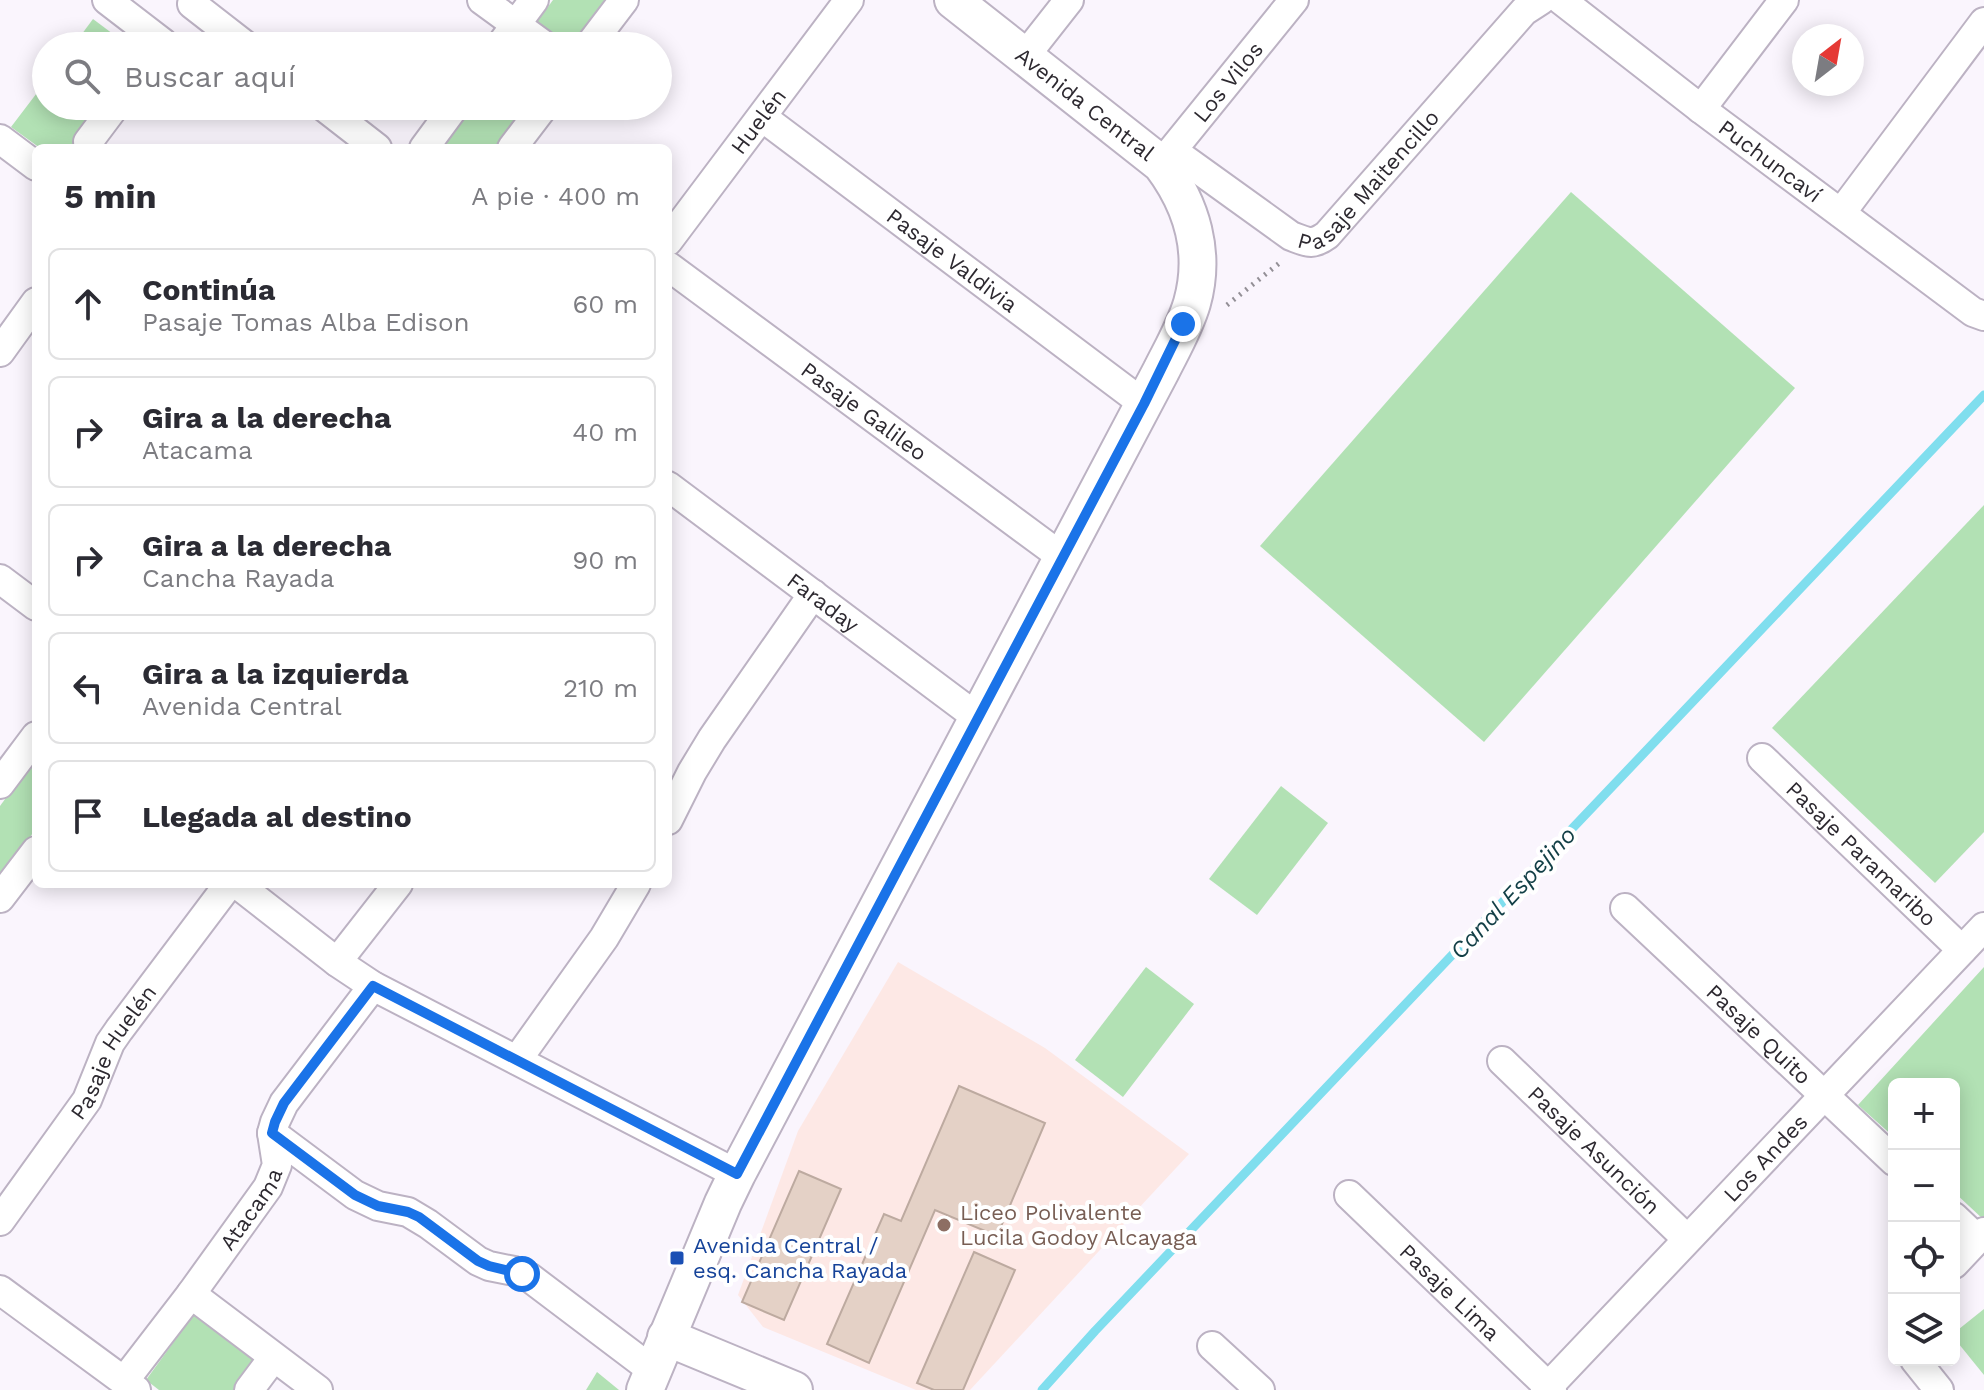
<!DOCTYPE html>
<html lang="es">
<head>
<meta charset="utf-8">
<style>
	:root { --surface:#fff; --page:#f2f2f3; --text:#2b2b33; --muted:#7c7c81; --line:#e1e1e2 }
	body { margin:0; font-family:"Work Sans",sans-serif; background:var(--page); color:var(--text) }
	.controls { position:absolute; right:24px; bottom:24px; display:grid; overflow:hidden; border-radius:12px; box-shadow:0 4px 20px #0003 }
	.controls button { width:72px; height:72px; display:grid; place-items:center; padding:0; border:0; border-bottom:2px solid var(--line); background:var(--surface); color:var(--text); font:40px sans-serif }
	.compass { position:absolute; left:1792px; top:24px; width:72px; height:72px; border-radius:50%; background:var(--surface); box-shadow:0 4px 20px #0003; rotate:31deg }
	.stop { position:absolute; width:24px; height:24px; margin:-18px; border:6px solid #1a73e8; border-radius:50%; background:#fff }
	.stop.end { background:#1a73e8; border-color:#fff; box-shadow:0 2px 8px #0008 }
	.list { margin:0; padding:0; list-style:none }
	h2 { display:flex; justify-content:space-between; align-items:center; height:104px; margin:0; padding:0 32px; font-size:34px }
	h2 small { font-size:26px; font-weight:400; color:var(--muted) }
	.list li { display:grid; grid-template-columns:52px 1fr auto; gap:24px; align-items:center; box-sizing:border-box; height:112px; margin:0 16px 16px; padding:0 16px; border:2px solid var(--line); border-radius:12px }
	.list b { display:block; font-size:30px; white-space:nowrap }
	.list p { margin:0; font-size:26px; white-space:nowrap; color:var(--muted) }
	.list em { font-size:26px; font-style:normal; color:var(--muted) }
	.icon { flex:none; width:44px; height:44px; fill:none; stroke:currentColor; stroke-width:2; stroke-linecap:round; stroke-linejoin:round }
	.map { position:relative; flex:none; width:1984px; height:1390px; overflow:hidden }
	.search { position:absolute; background:var(--surface); box-shadow:0 4px 20px #0003; left:32px; top:32px; width:640px; height:88px; display:flex; align-items:center; gap:20px; box-sizing:border-box; padding:0 28px; border-radius:44px; color:var(--muted); font-size:30px }
	.panel { position:absolute; background:var(--surface); box-shadow:0 4px 20px #0003; left:32px; top:144px; width:640px; height:744px; border-radius:12px }
	.map>svg:first-child { display:block }
</style>
</head>
<body>
<div class="map">
<svg width="1984" height="1390" viewBox="0 0 1984 1390">
	<rect width="100%" height="100%" fill="#faf5fd"/>
	<polygon fill="#fde8e5" points="898,962 1045,1048 1189,1154 970,1390 916,1390 763,1327 738,1295 798,1131"/>
	<g fill="#b2e1b4">
		<polygon points="553,0 606,0 573,46 568,46 536,23"/>
		<polygon points="93,19 129,46 73,46"/>
		<polygon points="46,81 46,106 105,106 73,148 40,148 11,127"/>
		<polygon points="474,106 528,106 498,148 443,148"/>
		<polygon points="1571,192 1795,388 1484,742 1260,546"/>
		<polygon points="1984,505 1984,832 1935,883 1772,728"/>
		<polygon points="36,757 36,829 0,876 0,806"/>
		<polygon points="1281,786 1328,823 1257,915 1209,879"/>
		<polygon points="1146,967 1194,1004 1123,1097 1075,1060"/>
		<polygon points="1984,967 1984,1220 1954,1192 1954,1084 1894,1084 1894,1137 1858,1105"/>
		<polygon points="1984,1309 1984,1375 1954,1338 1954,1333"/>
		<polygon points="194,1314 259,1360 236,1390 159,1390 146,1380"/>
		<polygon points="597,1372 619,1390 586,1390"/>
	</g>
	<g fill="none" stroke-linecap="round" stroke-linejoin="round">
		<polyline stroke="#80deee" stroke-width="9" points="1042,1390 1095,1331 1984,395"/>
	</g>
	<g fill="#e4d1c6" stroke="#bdaaa0" stroke-width="2">
		<polygon points="959,1086 1045,1123 997,1236 935,1210 869,1363 827,1344 884,1214 901,1221"/>
		<polygon points="799,1171 841,1189 784,1320 742,1302"/>
		<polygon points="974,1252 1015,1270 963,1390 934,1390 917,1383"/>
	</g>
	<g fill="none" stroke-linecap="round" stroke-linejoin="round">
		<g stroke="#bcb2c3" stroke-width="32">
			<g id="minor">
				<polyline points="107,0 163,43"/>
				<polyline points="482,0 545,46"/>
				<path id="s1" d="M 1561,0 L 1701,109 L 1973,312 L 1984,316"/>
				<polyline points="192,4 246,46"/>
				<polyline points="500,46 534,0"/>
				<polyline points="589,46 624,0"/>
				<polyline points="1025,56 1069,0"/>
				<polyline points="323,106 377,148"/>
				<polyline points="1701,109 1784,0"/>
				<path id="s2" d="M 762,117 L 1144,404"/>
				<polyline points="0,139 36,166"/>
				<polyline points="89,148 88,142 115,106"/>
				<polyline points="424,148 455,106"/>
				<polyline points="512,148 544,106"/>
				<path id="s3" d="M 1173,151 L 1291,236 C 1307,242 1312,246 1327,235 L 1524,11 L 1541,0"/>
				<path id="s4" d="M 1161,164 L 1294,0"/>
				<polyline points="1841,213 1984,22"/>
				<path id="s5" d="M 668,241 L 849,0"/>
				<path id="s6" d="M 668,266 L 1062,557"/>
				<polyline points="0,352 36,302"/>
				<path id="s7" d="M 668,486 L 978,718"/>
				<polyline points="0,579 36,606"/>
				<path id="s8" d="M 1762,758 L 1962,950"/>
				<polyline points="0,784 36,736"/>
				<polyline points="668,820 692,772 712,739 813,594"/>
				<polyline points="237,884 337,962 373,986 737,1174"/>
				<polyline points="0,898 36,851"/>
				<path id="s9" d="M 1625,908 L 1894,1161"/>
				<polyline points="337,962 398,884"/>
				<polyline points="517,1060 604,938 636,884"/>
				<path id="s10" d="M 1502,1061 L 1687,1239"/>
				<polyline points="272,1133 355,1195 378,1206 408,1212 428,1224 478,1261 489,1266 514,1271 529,1277 652,1370"/>
				<path id="s11" d="M 1349,1195 L 1552,1390"/>
				<polyline points="1954,1217 1977,1239"/>
				<path id="s12" d="M 0,1221 L 87,1100 L 110,1043 L 119,1030 L 229,884"/>
				<polyline points="1954,1264 1984,1232"/>
				<polyline points="0,1290 136,1390"/>
				<polyline points="191,1294 318,1390"/>
				<polyline points="1212,1346 1260,1390"/>
				<polyline points="1915,1360 1939,1390"/>
				<path id="s13" d="M 124,1381 L 191,1294 L 268,1187 L 277,1165 L 272,1133 L 275,1122 L 284,1103 L 373,986"/>
				<polyline points="249,1390 273,1358"/>
				<path id="s14" d="M 1545,1390 L 1984,927"/>
			</g>
		</g>
		<g stroke="#bcb2c3" stroke-width="40">
			<g id="tertiary">
				<polyline points="666,1337 794,1390"/>
				<path d="M 645,1390 L 723,1203 L 737,1174 L 1161,371 C 1172,349 1185,327 1192,303 C 1206,253 1192,205 1161,164 L 953,0"/>
			</g>
		</g>
		<polyline stroke="#938f96" stroke-width="5" stroke-dasharray="2 6" stroke-linecap="butt" points="1227,305 1282,261"/>
		<use href="#minor" stroke="#fff" stroke-width="28"/>
		<use href="#tertiary" stroke="#fff" stroke-width="36"/>
	</g>
	<g fill="none" stroke-linecap="round" stroke-linejoin="round">
		<polyline stroke="#1a73e8" stroke-width="10" points="522,1274 489,1266 478,1261 419,1217 408,1212 378,1206 355,1195 272,1133 275,1122 284,1103 373,986 737,1174 1144,404 1183,324"/>
	</g>
	<circle fill="#8d6e63" stroke="#fff" stroke-width="3" cx="944" cy="1225" r="8"/>
	<rect fill="#1a4fb4" stroke="#fff" stroke-width="3" x="669" y="1250" width="16" height="16" rx="4"/>
	<g text-anchor="middle" dominant-baseline="central" stroke-width="8" stroke-linejoin="round" paint-order="stroke">
		<g font-size="22" fill="#2d2930" stroke="#fff">
			<text stroke="none"><textPath href="#s4" startOffset="106">Los Vilos</textPath></text>
			<text transform="translate(1085 104) rotate(38)">Avenida Central</text>
			<text stroke="none"><textPath href="#s5" startOffset="150">Huelén</textPath></text>
			<text stroke="none"><textPath href="#s1" startOffset="264">Puchuncaví</textPath></text>
			<text stroke="none"><textPath href="#s3" startOffset="250">Pasaje Maitencillo</textPath></text>
			<text stroke="none"><textPath href="#s2" startOffset="238">Pasaje Valdivia</textPath></text>
			<text stroke="none"><textPath href="#s6" startOffset="244">Pasaje Galileo</textPath></text>
			<text stroke="none"><textPath href="#s7" startOffset="194">Faraday</textPath></text>
			<text stroke="none"><textPath href="#s8" startOffset="138">Pasaje Paramaribo</textPath></text>
			<text stroke="none"><textPath href="#s9" startOffset="184">Pasaje Quito</textPath></text>
			<text stroke="none"><textPath href="#s12" startOffset="204">Pasaje Huelén</textPath></text>
			<text stroke="none"><textPath href="#s10" startOffset="128">Pasaje Asunción</textPath></text>
			<text stroke="none"><textPath href="#s14" startOffset="320">Los Andes</textPath></text>
			<text stroke="none"><textPath href="#s13" startOffset="214">Atacama</textPath></text>
			<text stroke="none"><textPath href="#s11" startOffset="140">Pasaje Lima</textPath></text>
		</g>
		<g font-size="22" fill="#785e54" stroke="#fff" text-anchor="start">
			<text x="960" y="1212">Liceo Polivalente<tspan x="960" dy="25">Lucila Godoy Alcayaga</tspan></text>
		</g>
		<g font-size="22" fill="#164399" stroke="#fff" text-anchor="start">
			<text x="693" y="1245">Avenida Central /<tspan x="693" dy="25">esq. Cancha Rayada</tspan></text>
		</g>
		<g font-size="24" font-style="italic" fill="#123f46" stroke="#fff">
			<text transform="translate(1513 893) rotate(-47)">Canal Espejino</text>
		</g>
	</g>
</svg>
<div class="controls">
<button>+</button>
<button>−</button>
<button><svg class="icon" aria-label="locate" viewBox="0 0 24 24"><circle cx="12" cy="12" r="6"/><path d="M12 2v4M12 18v4M2 12h4M18 12h4"/></svg></button>
<button><svg class="icon" aria-label="layers" viewBox="0 0 24 24"><path d="M12 4l9 5-9 5-9-5zM3 14l9 5 9-5"/></svg></button>
</div>
<svg class="compass" viewBox="-18 -18 36 36"><path d="M0-13l5 13h-10z" fill="#e53935"/><path d="M0 13l5-13h-10z" fill="#7c7c81"/></svg>
<div class="stop" style="left:522px;top:1274px"></div>
<div class="stop end" style="left:1183px;top:324px"></div>
<div class="search"><svg class="icon" aria-label="search" viewBox="0 0 24 24"><circle cx="10" cy="10" r="6"/><path d="M15 15l6 6"/></svg>Buscar aquí</div>
<section class="panel">
<h2>5 min<small>A pie · 400 m</small></h2>
<ul class="list">
<li><svg class="icon" aria-label="ahead" viewBox="0 0 24 24"><path d="M12 20V5M6 11l6-6 6 6"/></svg><div><b>Continúa</b><p>Pasaje Tomas Alba Edison</p></div><em>60 m</em></li>
<li><svg class="icon" aria-label="right" viewBox="0 0 24 24"><path d="M7 20v-9h11M14 6l5 5-5 5"/></svg><div><b>Gira a la derecha</b><p>Atacama</p></div><em>40 m</em></li>
<li><svg class="icon" aria-label="right" viewBox="0 0 24 24"><path d="M7 20v-9h11M14 6l5 5-5 5"/></svg><div><b>Gira a la derecha</b><p>Cancha Rayada</p></div><em>90 m</em></li>
<li><svg class="icon" aria-label="left" viewBox="0 0 24 24"><path d="M17 20v-9H6M10 6l-5 5 5 5"/></svg><div><b>Gira a la izquierda</b><p>Avenida Central</p></div><em>210 m</em></li>
<li><svg class="icon" aria-label="arrive" viewBox="0 0 24 24"><path d="M6 21V4h12l-3 4 3 4H6"/></svg><div><b>Llegada al destino</b></div></li>
</ul>
</section>
</div>
</body>
</html>
